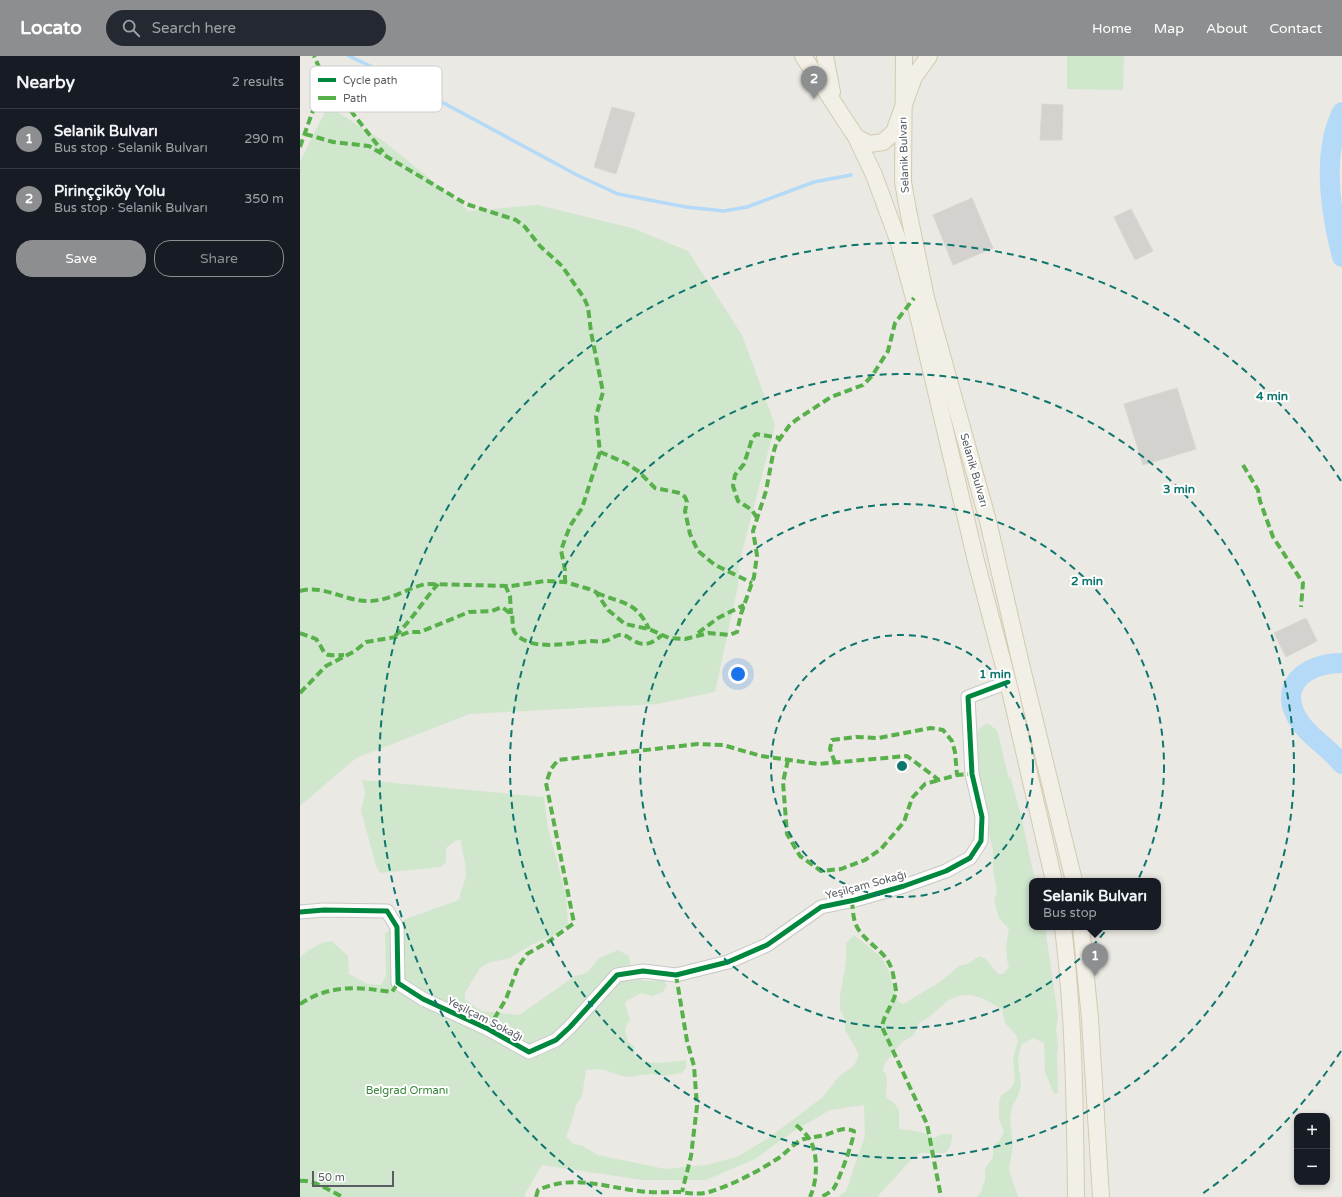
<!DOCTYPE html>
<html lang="en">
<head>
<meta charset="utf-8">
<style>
	:root { --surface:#171b24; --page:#242831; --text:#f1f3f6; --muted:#9ea1a6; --line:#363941; --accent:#8c8e8f }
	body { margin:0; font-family:"Varela Round",sans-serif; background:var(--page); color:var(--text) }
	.controls { position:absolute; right:12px; bottom:12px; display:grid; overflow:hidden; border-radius:8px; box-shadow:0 2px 6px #0003 }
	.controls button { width:36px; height:36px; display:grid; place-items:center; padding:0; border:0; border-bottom:1px solid var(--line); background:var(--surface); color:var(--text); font:20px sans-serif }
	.scale { position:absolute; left:12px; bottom:10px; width:82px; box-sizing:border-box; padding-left:4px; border:2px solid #595d62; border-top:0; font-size:11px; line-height:14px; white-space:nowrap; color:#595d62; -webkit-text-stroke:3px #fff; paint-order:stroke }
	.you { position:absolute; left:438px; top:618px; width:14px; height:14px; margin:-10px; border:3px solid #fff; border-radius:50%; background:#1a73e8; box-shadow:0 0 0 6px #1a73e833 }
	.badge { display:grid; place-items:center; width:26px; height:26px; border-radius:50%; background:var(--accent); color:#fff; font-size:13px; font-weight:700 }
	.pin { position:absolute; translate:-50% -33px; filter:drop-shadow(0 1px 2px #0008) }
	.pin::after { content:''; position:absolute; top:21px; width:14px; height:12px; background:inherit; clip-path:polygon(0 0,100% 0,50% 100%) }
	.popup { position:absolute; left:729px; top:822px; width:132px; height:52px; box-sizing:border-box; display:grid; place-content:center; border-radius:8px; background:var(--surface); filter:drop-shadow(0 1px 3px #0005); font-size:13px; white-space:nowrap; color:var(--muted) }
	.popup b { font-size:15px; color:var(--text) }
	.popup::after { content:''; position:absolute; left:50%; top:100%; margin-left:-8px; border:8px solid transparent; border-top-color:var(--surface) }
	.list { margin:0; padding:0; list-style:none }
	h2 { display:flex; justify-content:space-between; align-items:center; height:52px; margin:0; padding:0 16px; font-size:17px }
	h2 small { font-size:13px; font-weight:400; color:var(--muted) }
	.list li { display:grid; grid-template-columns:26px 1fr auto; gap:12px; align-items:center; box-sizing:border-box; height:60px; padding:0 16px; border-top:1px solid var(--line) }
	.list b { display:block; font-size:15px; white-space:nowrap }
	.list p { margin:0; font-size:13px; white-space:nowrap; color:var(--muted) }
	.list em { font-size:13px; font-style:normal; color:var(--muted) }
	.actions { display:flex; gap:8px; padding:12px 16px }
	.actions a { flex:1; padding:9px 0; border:1px solid var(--accent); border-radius:16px; text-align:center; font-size:14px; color:var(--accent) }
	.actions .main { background:var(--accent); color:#fff }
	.icon { flex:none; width:22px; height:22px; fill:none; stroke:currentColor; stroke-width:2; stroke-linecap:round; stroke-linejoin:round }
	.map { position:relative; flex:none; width:1042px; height:1141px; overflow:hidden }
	header { display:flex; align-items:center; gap:24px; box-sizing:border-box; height:56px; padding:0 20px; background:var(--accent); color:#fff }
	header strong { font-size:19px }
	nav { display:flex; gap:22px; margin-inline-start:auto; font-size:14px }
	.search { width:280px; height:36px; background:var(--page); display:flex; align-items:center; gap:10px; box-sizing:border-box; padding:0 14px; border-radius:22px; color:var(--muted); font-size:15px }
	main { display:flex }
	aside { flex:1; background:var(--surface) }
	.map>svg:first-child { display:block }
</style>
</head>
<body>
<header>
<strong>Locato</strong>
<div class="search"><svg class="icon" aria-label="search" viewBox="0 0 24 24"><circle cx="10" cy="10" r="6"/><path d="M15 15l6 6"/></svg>Search here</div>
<nav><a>Home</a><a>Map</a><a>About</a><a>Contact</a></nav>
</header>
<main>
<aside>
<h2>Nearby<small>2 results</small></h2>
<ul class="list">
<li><span class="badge">1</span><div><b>Selanik Bulvarı</b><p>Bus stop · Selanik Bulvarı</p></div><em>290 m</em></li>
<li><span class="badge">2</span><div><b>Pirinççiköy Yolu</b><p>Bus stop · Selanik Bulvarı</p></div><em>350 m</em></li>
</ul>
<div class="actions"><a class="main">Save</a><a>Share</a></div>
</aside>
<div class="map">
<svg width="1042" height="1141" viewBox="0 0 1042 1141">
	<rect width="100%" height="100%" fill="#eae9e3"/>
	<g fill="#d0e7ce">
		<polygon points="767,0 824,0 823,34 767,33"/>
		<polygon points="28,50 86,87 169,155 238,149 332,172 388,195 442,279 475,369 439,508 438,530 415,636 357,648 170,658 56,702 0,750 0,105"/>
		<path d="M 687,667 L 697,674 L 709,723 L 710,720 L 721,759 L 735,825 L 732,825 L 732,871 L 745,871 L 758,961 L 756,973 L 758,988 L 757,1000 L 758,1037 L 754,1038 L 745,1016 L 744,987 L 733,982 L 721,989 L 718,1003 L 721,1031 L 717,1042 L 712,1050 L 710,1063 L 713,1088 L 709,1114 L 718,1141 L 677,1141 L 681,1136 L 685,1124 L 685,1113 L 693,1101 L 693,1090 L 700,1084 L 704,1075 L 699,1063 L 699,1046 L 701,1040 L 712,1031 L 715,1024 L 713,1002 L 718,985 L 716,979 L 705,967 L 702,953 C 683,942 666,931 645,947 C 636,954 630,962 619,967 L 614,979 L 602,986 L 585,1007 L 583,1014 L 587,1021 L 586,1042 L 594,1047 L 599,1054 L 599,1073 C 612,1074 623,1075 634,1082 L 643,1078 L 652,1078 C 652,1086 651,1091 645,1097 L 620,1097 L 612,1103 L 577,1141 L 538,1141 L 546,1135 L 565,1080 L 564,1049 L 530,1054 L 491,1077 L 455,1103 L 406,1124 L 343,1124 L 242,1109 L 225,1137 L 225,1141 L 0,1141 L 0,901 C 10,893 19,886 32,885 L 48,900 L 49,918 L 68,928 L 81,929 L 86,920 L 85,877 L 100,869 L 105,863 L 159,844 C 160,835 165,827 166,819 C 166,806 162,797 161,784 L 155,785 L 146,792 L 146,806 L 141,811 L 80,817 L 76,809 L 61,755 L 65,737 L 62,724 L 244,741 L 248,772 L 266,839 L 268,869 L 259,877 L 231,889 L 210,902 L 188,907 L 180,912 L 165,937 L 165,944 L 182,955 L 219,959 L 275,920 L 287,917 L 299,902 L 318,894 L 329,900 L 331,913 L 338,923 L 346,925 L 363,924 L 367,929 L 363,936 L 352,940 L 341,937 L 326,945 L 325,949 L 330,963 L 325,973 L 328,986 L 334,990 L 335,1000 C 350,1011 368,1006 386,1004 L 386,1012 L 382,1017 L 363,1020 L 352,1018 L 326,1021 L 300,1013 L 286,1014 L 282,1040 L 276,1049 L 270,1071 L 266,1080 L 273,1088 L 281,1089 L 298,1099 L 365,1113 L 406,1109 L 437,1101 L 467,1083 L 523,1041 L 540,1019 L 554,1010 L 559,998 L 545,974 L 545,963 L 540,954 L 540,940 L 546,906 L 546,887 L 554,879 L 581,901 L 588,913 L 598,945 L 603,948 L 640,926 L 659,910 L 668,908 L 679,900 L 686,903 L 698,918 L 703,918 L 709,911 C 705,900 706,885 709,873 L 699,862 L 694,844 L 697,836 L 693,813 L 693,795 L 688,773 L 686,746 L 676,706 L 675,681 L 679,673 Z"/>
	</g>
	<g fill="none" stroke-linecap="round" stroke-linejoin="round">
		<polyline stroke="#b5daf7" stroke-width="3.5" points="49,0 112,30 277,119 318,138 386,151 424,155 447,151 514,126 551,119"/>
		<g stroke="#b5daf7" stroke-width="20">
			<path d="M 1042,56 C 1021,98 1031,158 1042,201"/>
			<path d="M 1042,607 C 1004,607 974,632 1002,669 C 1014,684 1030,693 1042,708"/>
		</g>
	</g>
	<g fill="#d3d2ce" stroke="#d9d7d2">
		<polygon points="742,48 763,49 762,84 740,84"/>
		<polygon points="312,51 335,57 316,118 294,111"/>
		<polygon points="672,142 693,192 653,209 633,159"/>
		<polygon points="831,153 853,195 835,204 814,161"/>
		<polygon points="877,332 896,393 843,409 824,348"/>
		<polygon points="1006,562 1017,585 986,601 974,577"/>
	</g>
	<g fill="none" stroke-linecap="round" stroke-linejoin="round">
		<g stroke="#c7c8c7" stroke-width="15">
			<polyline id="minor" points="0,856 24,854 87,855 97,871 98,927 123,943 188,973 229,996 256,984 270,971 317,919 343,915 376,919 428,906 467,889 521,851 555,844 604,830 646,815 670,802 681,785 682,761 672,718 668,641 708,626"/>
		</g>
		<g stroke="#d3cab0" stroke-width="18">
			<g id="major">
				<polyline points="503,0 556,81 574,119 598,184 614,242 676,505 708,626 754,825"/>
				<polyline points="525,0 532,36"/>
				<polyline points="604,0 603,126 608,154 626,242 688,465 719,600 774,825"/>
				<polyline points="556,81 569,88 583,86 594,76 614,21 629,0"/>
				<path d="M 763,871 C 774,961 775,1050 776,1141"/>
				<polyline points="781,871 790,963 801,1141"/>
			</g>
		</g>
		<use href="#minor" stroke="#fcfcfb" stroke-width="13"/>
		<use href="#major" stroke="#f2f0e6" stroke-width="16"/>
		<g stroke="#58b04a" stroke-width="4" stroke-dasharray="8 4" stroke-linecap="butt">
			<polyline points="21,34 47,50 83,96"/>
			<polyline points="5,78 33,86 69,90 166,148 216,164 225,171 240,190 262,210 284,242 288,251 291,276 303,336 296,360 300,396 282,452 270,470 261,494 265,514 265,526"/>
			<polyline points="0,91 12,57 20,42 24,22 14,0"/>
			<polyline points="300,396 326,407 338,415 355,432 380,437 385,441 387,446 385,455 390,478 398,495 415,509 452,527"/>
			<polyline points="943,409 958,434 960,445 973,481 1003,527 1001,551"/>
			<polyline points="457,462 452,454 438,445 433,430 435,419 444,408 452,383 456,378 480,382"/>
			<polyline points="205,529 210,540 211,558"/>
			<path d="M 0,535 C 23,528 46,546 69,545 C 89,545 106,533 125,528 L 211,530 L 245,525 L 265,526 L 289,533 L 296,536 L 308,554 L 325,568 L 349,573 L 369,582 L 385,583 L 409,577 L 429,579 L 437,576 L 441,558 L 454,521 L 457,499 L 453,475 L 466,435 L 473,398 L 476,388 L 489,370 L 496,364 L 531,341 L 563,329 L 572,320 L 588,295 L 595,267 L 614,242"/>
			<path d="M 297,537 C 323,548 336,545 349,573"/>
			<path d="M 0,577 L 16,583 C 28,599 19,600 44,599"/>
			<polyline points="398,577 418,562 444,549"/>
			<path d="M 95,580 C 112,564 123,545 138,528"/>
			<path d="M 0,637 L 26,610 L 55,595 L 66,586 L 96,581 L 109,576 L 120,576 L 169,556 L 192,555 L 202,551 L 212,559 C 213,564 212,574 215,577 C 231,596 268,587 290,585 C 295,585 300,586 305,585 C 310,584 314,580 319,579 C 331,576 338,601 362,579"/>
			<polyline points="488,704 483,726 487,778 500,800 521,815 541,813 565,804 581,793 604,766 612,742 625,728 639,724"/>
			<polyline points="535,707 530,693 532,684 556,681 578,682 631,672 643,674 652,685 655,696 657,719"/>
			<path d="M 552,845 C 553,856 553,868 561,877 C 576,895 591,898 594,924 C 595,928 596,933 596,936 C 593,949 584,958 582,971 L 627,1068 L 641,1141"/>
			<polyline points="376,919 387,985 394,1010 397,1050 391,1100 382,1136"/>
			<path d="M 0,948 C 31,928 57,931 92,936 L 98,927"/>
			<polyline points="188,973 206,943 218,911 227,898 248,886 274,867 246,727 251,713 258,704 398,688 423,689 461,700 518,708 607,700 639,724 657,719 672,718"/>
			<path d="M 496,1069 C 502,1074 509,1080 512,1088 C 518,1103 517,1126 510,1141"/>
			<path d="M 0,1125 C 14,1123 31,1136 43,1141"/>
			<path d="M 236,1141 L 238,1134 C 273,1118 304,1131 339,1135 C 352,1137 366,1136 379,1136 C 390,1137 398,1139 409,1136 C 432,1129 457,1116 477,1103 C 487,1097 493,1087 504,1083 C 511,1081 518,1081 525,1079 C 536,1076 542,1070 554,1075 C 554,1084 539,1124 534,1132 C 531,1136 525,1139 521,1141"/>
		</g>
		<g stroke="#fff" stroke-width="8">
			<polyline id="cycleway" points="0,856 24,854 87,855 97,871 98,927 123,943 188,973 229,996 256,984 270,971 317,919 343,915 376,919 428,906 467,889 521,851 555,844 604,830 646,815 670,802 681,785 682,761 672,718 668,641 708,626"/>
		</g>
		<use href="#cycleway" stroke="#00873e" stroke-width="5"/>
	</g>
	<g fill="none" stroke="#0f766e" stroke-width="2" stroke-dasharray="7 5">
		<circle cx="602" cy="710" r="131"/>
		<circle cx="602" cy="710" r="262"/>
		<circle cx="602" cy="710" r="392"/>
		<path d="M1041 995A523 523 0 0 1 902 1138M302 1138A523 523 0 1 1 1041 425"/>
	</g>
	<g text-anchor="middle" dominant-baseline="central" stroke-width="4" stroke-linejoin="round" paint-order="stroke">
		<g font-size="11" fill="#595d62" stroke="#fff">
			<text transform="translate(604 99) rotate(-92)">Selanik Bulvarı</text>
			<text transform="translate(674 414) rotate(74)">Selanik Bulvarı</text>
			<text transform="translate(566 829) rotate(-15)">Yeşilçam Sokağı</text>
			<text transform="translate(185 963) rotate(27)">Yeşilçam Sokağı</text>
		</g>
		<g font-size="11" fill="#338738" stroke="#fff">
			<text x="107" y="1034">Belgrad Ormanı</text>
		</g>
	</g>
	<rect x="10" y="10" width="132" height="46" rx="6" fill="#fff" stroke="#cdced0" stroke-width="1"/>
	<rect x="18" y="22" width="18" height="4" fill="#00873e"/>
	<rect x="18" y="40" width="18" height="4" fill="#58b04a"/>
	<g font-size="11" fill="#595d62">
		<text x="43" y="28">Cycle path</text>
		<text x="43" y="46">Path</text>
	</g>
	<circle cx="602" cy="710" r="6" fill="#0f766e" stroke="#fff" stroke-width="2"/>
	<g font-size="12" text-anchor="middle" font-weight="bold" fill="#0f766e" stroke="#fff" stroke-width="4" stroke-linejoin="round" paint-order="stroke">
		<text x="972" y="344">4 min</text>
		<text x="879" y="437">3 min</text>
		<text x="787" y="529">2 min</text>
		<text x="695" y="622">1 min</text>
	</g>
</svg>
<div class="controls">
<button>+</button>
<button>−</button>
</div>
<div class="scale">50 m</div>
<div class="you"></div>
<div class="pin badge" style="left:795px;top:920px">1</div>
<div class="popup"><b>Selanik Bulvarı</b>Bus stop</div>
<div class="pin badge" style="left:514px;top:43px">2</div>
</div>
</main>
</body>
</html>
